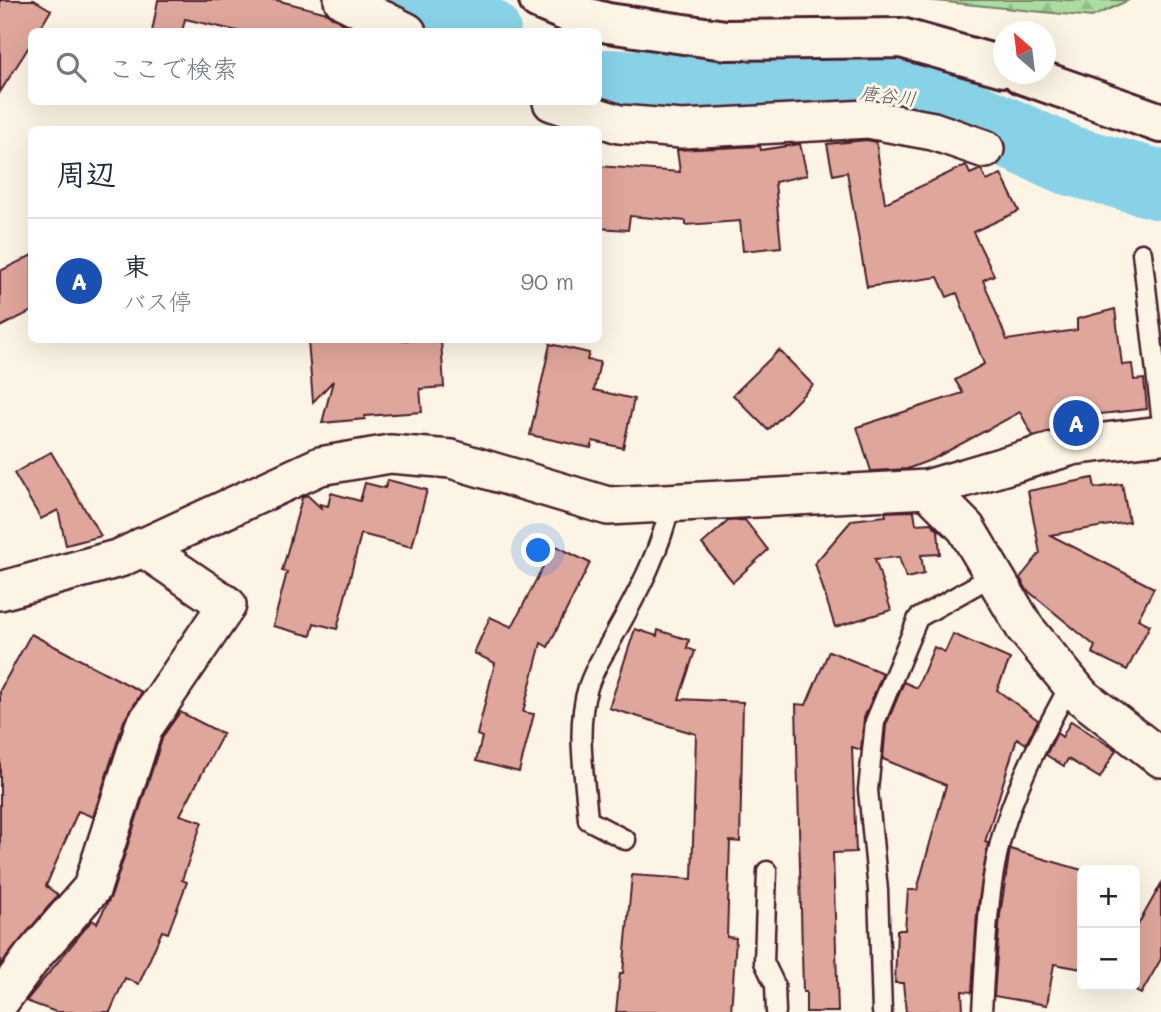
<!DOCTYPE html>
<html lang="ja">
<head>
<meta charset="utf-8">
<style>
	:root { --surface:#fff; --page:#f6f6f7; --text:#1f2937; --muted:#747a83; --line:#e0e1e3; --accent:#d1495b }
	body { margin:0; font-family:Mali,"Klee One",sans-serif; background:var(--page); color:var(--text) }
	.controls { position:absolute; right:21px; bottom:21px; display:grid; overflow:hidden; border-radius:10px; box-shadow:0 7px 28px #0002 }
	.controls button { width:63px; height:63px; display:grid; place-items:center; padding:0; border:0; border-bottom:2px solid var(--line); background:var(--surface); color:var(--text); font:35px sans-serif }
	.compass { position:absolute; left:993px; top:21px; width:63px; height:63px; border-radius:50%; background:var(--surface); box-shadow:0 7px 28px #0002; rotate:332deg }
	.you { position:absolute; left:539px; top:551px; width:24px; height:24px; margin:-18px; border:5px solid #fff; border-radius:50%; background:#1a73e8; box-shadow:0 0 0 10px #1a73e833 }
	.badge { display:grid; place-items:center; width:46px; height:46px; border-radius:50%; background:var(--accent); color:#fff; font-size:23px; font-weight:700 }
	.pin { position:absolute; translate:-50% -50%; border:4px solid #fff; box-shadow:0 2px 7px #0006 }
	.list { margin:0; padding:0; list-style:none }
	h2 { display:flex; justify-content:space-between; align-items:center; height:91px; margin:0; padding:0 28px; font-size:30px }
	h2 small { font-size:23px; font-weight:400; color:var(--muted) }
	.list li { display:grid; grid-template-columns:46px 1fr auto; gap:21px; align-items:center; box-sizing:border-box; height:126px; padding:0 28px; border-top:2px solid var(--line) }
	.list b { display:block; font-size:26px; white-space:nowrap }
	.list p { margin:0; font-size:23px; white-space:nowrap; color:var(--muted) }
	.list em { font-size:23px; font-style:normal; color:var(--muted) }
	.icon { flex:none; width:38px; height:38px; fill:none; stroke:currentColor; stroke-width:2; stroke-linecap:round; stroke-linejoin:round }
	.map { position:relative; flex:none; width:1161px; height:1012px; overflow:hidden }
	.search { position:absolute; background:var(--surface); box-shadow:0 7px 28px #0002; left:28px; top:28px; width:574px; height:77px; display:flex; align-items:center; gap:18px; box-sizing:border-box; padding:0 24px; border-radius:10px; color:var(--muted); font-size:26px }
	.panel { position:absolute; background:var(--surface); box-shadow:0 7px 28px #0002; left:28px; top:126px; width:574px; height:217px; border-radius:10px }
	.map>svg:first-child { display:block }
</style>
</head>
<body>
<div class="map">
<svg width="1161" height="1012" viewBox="0 0 1161 1012">
	<defs>
		<pattern id="forest-firs" width="22" height="20" patternUnits="userSpaceOnUse" patternTransform="scale(1.75)"><rect width="22" height="20" fill="#aadd9f"/><path d="M5 1l3.5 6h-7zM16 11l3.5 6h-7z" fill="#94bd89"/></pattern>
	</defs>
	<rect width="100%" height="100%" fill="#fcf5e5"/>
	<filter id="ink" filterUnits="userSpaceOnUse"><feTurbulence type="fractalNoise" baseFrequency=".0143" numOctaves="2"/><feDisplacementMap in="SourceGraphic" scale="14" xChannelSelector="R" yChannelSelector="G"/><feConvolveMatrix kernelMatrix="1 2 1 2 8 2 1 2 1" color-interpolation-filters="sRGB"/></filter>
	<g filter="url(#ink)">
		<polygon fill="url(#forest-firs)" stroke="#7a7e65" stroke-width="2" points="926,0 1129,0 1092,17"/>
		<g fill="none" stroke-linecap="round" stroke-linejoin="round">
			<g stroke="#88d2e8" stroke-width="70">
				<polyline points="423,0 486,32"/>
				<polyline points="598,84 840,89 933,100 1068,160 1161,185"/>
			</g>
		</g>
		<g fill="#dfa69b" stroke="#4a1f2b" stroke-width="2">
			<polygon points="0,0 34,0 51,10 38,32 32,32 32,42 0,92"/>
			<polygon points="158,0 276,0 327,13 354,32 242,32 185,19 182,32 152,32"/>
			<polygon points="867,140 876,142 885,203 966,165 970,174 981,169 987,181 1001,174 1019,211 973,232 994,275 983,280 1007,340 1077,330 1077,319 1115,309 1122,365 1132,364 1134,380 1144,379 1147,409 1091,415 1074,425 1033,436 1020,412 933,459 907,469 871,471 857,427 963,393 955,380 984,364 957,293 947,297 938,277 867,287 847,172 833,175 827,144"/>
			<polygon points="800,144 807,175 775,182 781,247 743,251 740,221 686,225 686,221 630,216 628,230 598,228 598,166 680,172 677,150 760,146 761,150"/>
			<polygon points="32,255 32,311 0,327 0,271"/>
			<polygon points="308,340 441,340 444,387 420,389 422,412 365,416 365,419 322,423 333,381 313,402"/>
			<polygon points="550,344 589,353 587,360 600,362 594,390 634,399 623,448 593,441 591,448 530,435"/>
			<polygon points="779,350 813,385 768,430 733,395"/>
			<polygon points="51,452 78,498 101,536 66,545 58,510 41,519 14,473"/>
			<polygon points="1093,478 1095,488 1122,484 1129,522 1050,535 1154,588 1138,619 1150,625 1127,670 1092,653 1095,646 1027,590 1020,578 1040,553 1028,491"/>
			<polygon points="388,480 427,490 412,547 361,534 337,629 314,623 311,636 273,626 287,572 282,571 302,498 307,495 321,508 320,504 328,506 331,493 360,501 365,483 385,488"/>
			<polygon points="914,511 916,524 931,523 938,530 940,554 921,555 924,574 906,578 899,557 875,559 891,610 835,627 815,563 852,520 886,516 885,512"/>
			<polygon points="745,520 768,550 733,582 702,544 728,521"/>
			<polygon points="554,545 590,563 548,647 541,643 523,712 534,714 519,772 476,761 482,737 477,735 495,663 474,653 490,617 512,627"/>
			<polygon points="635,629 657,636 658,630 689,640 687,648 695,651 679,699 743,702 740,842 730,841 727,937 736,938 731,1012 616,1012 620,973 623,973 632,875 692,879 696,734 609,708"/>
			<polygon points="31,634 142,692 124,721 93,817 78,811 46,886 58,895 0,965 0,690"/>
			<polygon points="953,634 1010,659 997,690 1038,720 1026,744 1017,738 985,842 988,843 977,912 972,992 962,991 963,1011 906,1012 903,983 895,983 897,930 905,930 908,890 917,890 946,785 883,759 886,725 904,682 917,688 934,647 945,652"/>
			<polygon points="829,651 883,673 864,718 861,750 852,747 856,852 833,853 838,1012 806,1012 806,992 803,992 796,704 806,705"/>
			<polygon points="180,712 223,734 180,815 202,822 182,880 187,882 168,933 162,931 139,984 125,978 110,1012 56,1012 26,1001 92,920 97,923 112,894 163,736"/>
			<polygon points="1071,721 1116,750 1100,778 1068,759 1064,766 1046,755 1057,733 1062,737"/>
			<polygon points="1010,849 1082,870 1082,969 1054,964 1047,1005 994,996 1000,915"/>
			<polygon points="1161,884 1161,959 1141,994 1126,986 1135,986 1135,930"/>
		</g>
		<g fill="none" stroke-linecap="round" stroke-linejoin="round">
			<g stroke="#4a1f2b" stroke-width="23">
				<g id="service">
					<polyline points="1142,253 1161,415"/>
					<path d="M 626,840 L 588,820 C 585,777 575,729 588,687 C 595,665 607,650 617,630 C 640,589 661,549 671,502"/>
					<polyline points="767,871 764,962 775,985 776,1012"/>
					<path d="M 982,1011 C 986,949 987,877 1007,819 C 1023,771 1047,727 1071,683"/>
					<polyline points="882,1012 878,890 868,790 875,722 918,618 992,576"/>
				</g>
			</g>
			<g stroke="#4a1f2b" stroke-width="42">
				<g id="minor">
					<polyline points="343,0 407,32"/>
					<polyline points="552,102 619,124 682,129 868,119 933,131 985,149"/>
					<polyline points="927,489 966,528 1025,628 1081,696 1161,758"/>
					<polyline points="0,591 120,558 320,466 390,454 451,459 608,506 927,489 1072,446 1161,435"/>
					<polyline points="0,1001 33,956 92,888 144,727 227,605 142,547"/>
				</g>
			</g>
			<g stroke="#4a1f2b" stroke-width="44">
				<g id="tertiary">
					<polyline points="539,0 570,13 608,23 725,40 901,38 1004,67"/>
					<polyline points="1022,74 1161,123"/>
				</g>
			</g>
			<use href="#service" stroke="#fcf5e5" stroke-width="18"/>
			<use href="#minor" stroke="#fcf5e5" stroke-width="37"/>
			<use href="#tertiary" stroke="#fcf5e5" stroke-width="38"/>
		</g>
	</g>
	<g text-anchor="middle" dominant-baseline="central" stroke-width="6" stroke-linejoin="round" paint-order="stroke">
		<g font-size="19" font-style="italic" fill="#5d5564" stroke="#fcf5e5">
			<text transform="translate(888 95) rotate(7)">唐谷川</text>
		</g>
	</g>
</svg>
<div class="controls">
<button>+</button>
<button>−</button>
</div>
<svg class="compass" viewBox="-18 -18 36 36"><path d="M0-13l5 13h-10z" fill="#e53935"/><path d="M0 13l5-13h-10z" fill="#747a83"/></svg>
<div class="you"></div>
<div class="pin badge" style="left:1076px;top:423px;background:#1a4fb4">A</div>
<div class="search"><svg class="icon" aria-label="search" viewBox="0 0 24 24"><circle cx="10" cy="10" r="6"/><path d="M15 15l6 6"/></svg>ここで検索</div>
<section class="panel">
<h2>周辺<small></small></h2>
<ul class="list">
<li><span class="badge" style="background:#1a4fb4">A</span><div><b>東</b><p>バス停</p></div><em>90 m</em></li>
</ul>
</section>
</div>
</body>
</html>
